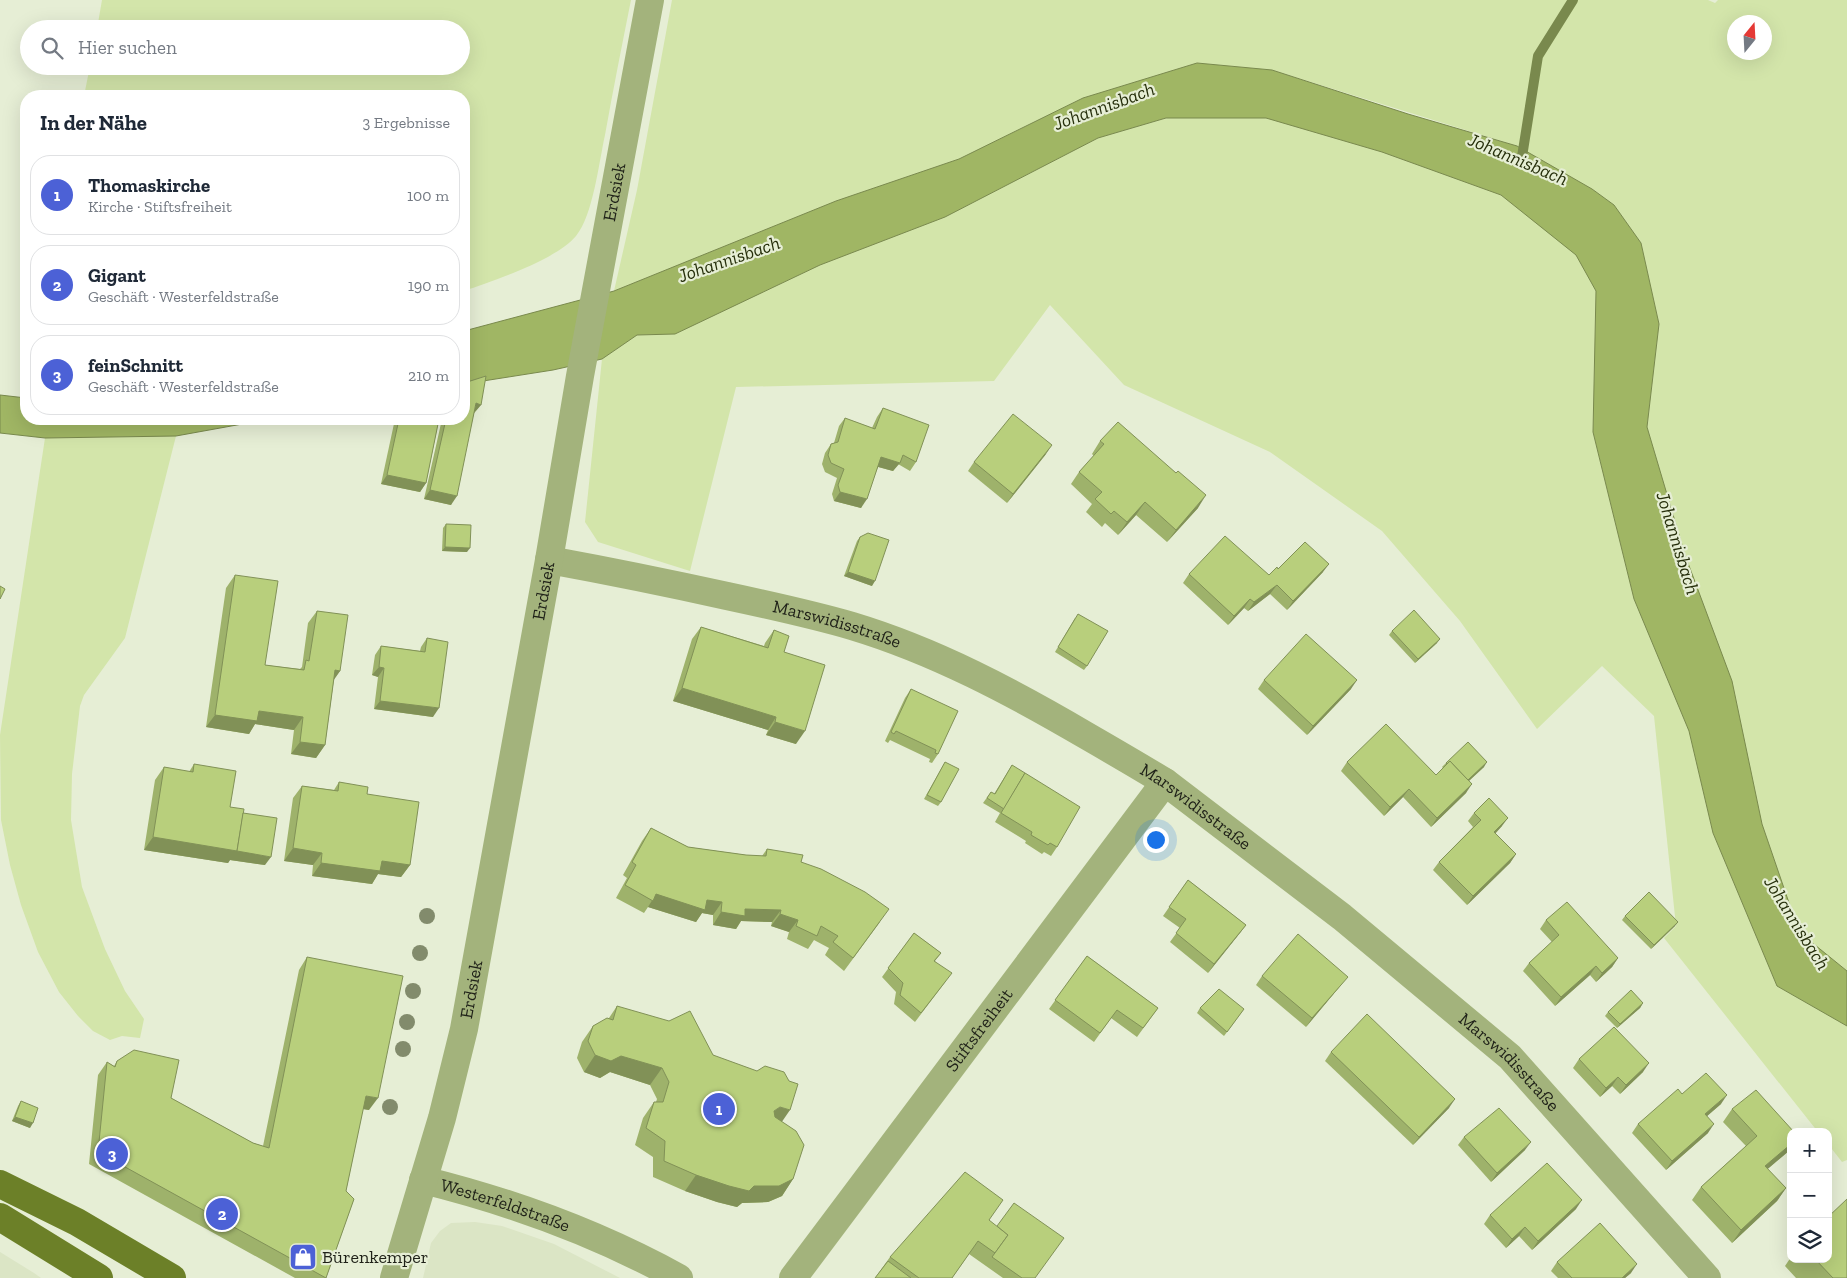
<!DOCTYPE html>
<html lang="de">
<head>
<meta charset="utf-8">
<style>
	:root { --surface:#fff; --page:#f2f2f3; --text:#1f2937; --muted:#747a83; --line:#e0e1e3; --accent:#4c61d6 }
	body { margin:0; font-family:"Zilla Slab",serif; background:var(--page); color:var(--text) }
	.controls { position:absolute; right:15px; bottom:15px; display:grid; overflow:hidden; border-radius:10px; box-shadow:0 5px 20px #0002 }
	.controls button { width:45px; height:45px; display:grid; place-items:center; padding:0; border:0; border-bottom:1px solid var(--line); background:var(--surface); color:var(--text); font:25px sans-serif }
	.compass { position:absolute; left:1727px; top:15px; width:45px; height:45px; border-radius:50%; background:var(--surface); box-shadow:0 5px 20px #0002; rotate:18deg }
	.you { position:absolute; left:1155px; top:839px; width:18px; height:18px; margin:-12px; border:4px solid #fff; border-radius:50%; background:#1a73e8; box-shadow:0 0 0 8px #1a73e833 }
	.badge { display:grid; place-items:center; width:32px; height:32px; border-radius:50%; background:var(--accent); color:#fff; font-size:16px; font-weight:700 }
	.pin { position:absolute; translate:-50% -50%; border:2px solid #fff; box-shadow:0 1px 5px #0006 }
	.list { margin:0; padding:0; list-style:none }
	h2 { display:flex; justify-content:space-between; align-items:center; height:65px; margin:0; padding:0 20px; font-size:21px }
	h2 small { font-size:16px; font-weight:400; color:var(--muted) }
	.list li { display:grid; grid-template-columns:32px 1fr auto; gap:15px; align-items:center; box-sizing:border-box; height:80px; margin:0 10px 10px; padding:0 10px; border:1px solid var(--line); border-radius:20px }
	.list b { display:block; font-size:19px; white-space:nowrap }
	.list p { margin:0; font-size:16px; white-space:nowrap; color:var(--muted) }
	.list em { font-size:16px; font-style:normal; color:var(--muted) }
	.icon { flex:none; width:28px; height:28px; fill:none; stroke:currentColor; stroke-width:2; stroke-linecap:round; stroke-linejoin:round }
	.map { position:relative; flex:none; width:1847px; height:1278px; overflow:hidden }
	.search { position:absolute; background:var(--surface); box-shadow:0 5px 20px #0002; left:20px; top:20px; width:450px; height:55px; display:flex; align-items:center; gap:12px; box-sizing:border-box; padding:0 18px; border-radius:28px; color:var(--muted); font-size:19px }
	.panel { position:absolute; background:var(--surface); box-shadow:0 5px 20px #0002; left:20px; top:90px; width:450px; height:335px; border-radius:20px }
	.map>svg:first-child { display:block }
</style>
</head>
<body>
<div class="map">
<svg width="1847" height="1278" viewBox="0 0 1847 1278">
	<rect width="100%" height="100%" fill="#e6eed5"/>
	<g fill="#dbe5c5">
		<polygon points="475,1222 502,1226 554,1244 620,1278 423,1278 431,1243 440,1231 451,1223"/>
		<polygon points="0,1252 34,1273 41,1278 0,1278"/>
	</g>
	<g fill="#d3e5aa" fill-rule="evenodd">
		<path d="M 102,0 L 631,0 C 622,45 613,90 605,135 C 599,162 593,216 576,236 C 556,260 493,281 464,291 L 464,96 L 84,96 L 90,66 L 461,66 L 461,29 L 97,29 Z"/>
		<path d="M 672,0 L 1708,0 L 1715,3 L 1718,0 L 1847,0 L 1847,971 L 1799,932 L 1762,824 L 1647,427 L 1659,324 L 1641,243 L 1614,205 L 1592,189 L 1517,146 L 1272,70 L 1197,63 L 1083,98 L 959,159 L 836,201 L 614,291 L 637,190 ZM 1734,22 L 1764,22 L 1764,52 L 1734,52 Z"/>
		<polygon points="1167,118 1266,118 1382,152 1501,195 1577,255 1596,291 1593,432 1634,599 1689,731 1713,833 1777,986 1847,1026 1847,1160 1842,1162 1828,1144 1828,1132 1818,1132 1664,938 1676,926 1654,716 1602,666 1537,729 1460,621 1382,531 1270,452 1124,385 1050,305 994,381 736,387 690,571 598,542 585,522 602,359 637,335 675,334 820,265 945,217 1098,138"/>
		<polygon points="176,436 125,638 84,695 80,706 72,774 71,820 82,887 105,949 125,991 144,1019 140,1038 122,1036 110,1040 93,1031 78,1016 59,992 38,952 21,905 10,865 1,820 0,735 45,438"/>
	</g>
	<g fill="#a0b664" stroke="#79894d">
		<polygon points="1197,63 1272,70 1408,114 1517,146 1592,189 1614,205 1641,243 1659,324 1647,427 1685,555 1732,681 1762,824 1799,932 1847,971 1847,1026 1777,986 1713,833 1689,731 1634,599 1593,432 1596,291 1576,255 1501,195 1382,152 1266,118 1166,118 1098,138 945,217 820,265 675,334 637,335 602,359 553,370 464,384 464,331 614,291 836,201 959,159 1083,98"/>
		<polygon points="0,395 26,398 26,419 270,419 176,436 45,438 0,433"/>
	</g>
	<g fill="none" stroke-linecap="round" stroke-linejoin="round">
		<polyline stroke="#79894d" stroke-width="10" points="1521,163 1538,56 1573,0"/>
		<g stroke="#a3b37c" stroke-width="28">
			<path id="s1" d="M 549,560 C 609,571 668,583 727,596 C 769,605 811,614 852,626 C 935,651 1012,692 1087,736 C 1113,751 1139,766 1165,782 L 1342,917 L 1510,1057 L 1707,1278"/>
			<path id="s2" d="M 423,1180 C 512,1202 599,1234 679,1278"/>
			<path id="s3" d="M 394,1278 L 442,1118 L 464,1029 L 549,560 L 580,376 L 650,0"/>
			<path id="s4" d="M 793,1278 L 1165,782"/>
		</g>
		<g stroke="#6c8028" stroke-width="28">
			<polyline points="0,1184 77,1222 172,1278"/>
			<polyline points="0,1217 99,1278"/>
		</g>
	</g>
	<g fill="#828b6c">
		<circle cx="427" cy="916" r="8"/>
		<circle cx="420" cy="953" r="8"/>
		<circle cx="413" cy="991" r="8"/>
		<circle cx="407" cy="1022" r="8"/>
		<circle cx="403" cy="1049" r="8"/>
		<circle cx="390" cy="1107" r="8"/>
	</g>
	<g fill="#9eb26b">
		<polygon points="481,405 474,413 451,505 424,499 442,419 464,419"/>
		<polygon points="883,408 916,462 910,471 898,464 893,471 878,467 861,508 834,501 832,494 837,478 825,472 822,464 825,453 831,444 834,443 839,426 845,418 872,428 877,417"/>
		<polygon points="395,419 439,419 426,483 420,492 381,484"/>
		<polygon points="1100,441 1198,508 1167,542 1136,515 1118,535 1105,523 1102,527 1086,512 1092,504 1071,484 1079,472 1094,456 1092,454"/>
		<polygon points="1046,454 1007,503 968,471 974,462"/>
		<polygon points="446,524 467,552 442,551 443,528"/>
		<polygon points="860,537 872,586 844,576 857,541"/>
		<polygon points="1278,569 1323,572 1287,610 1270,594 1248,611 1244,608 1228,625 1183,583 1189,574 1269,575"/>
		<polygon points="235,575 265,665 300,669 302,667 308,623 317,611 340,671 334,679 325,745 316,758 291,754 294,730 255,724 249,734 206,727 226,588"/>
		<polygon points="1075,618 1087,666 1084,670 1055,652"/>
		<polygon points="701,627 764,646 765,643 774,630 784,652 796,744 766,735 768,730 673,701 692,639"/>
		<polygon points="1392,631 1437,643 1415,663 1389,635"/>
		<polygon points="427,638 433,717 374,709 378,677 372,675 375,655 381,646 420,651 421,647"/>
		<polygon points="1264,680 1351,689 1307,735 1258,689"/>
		<polygon points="911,689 938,754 932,763 929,762 930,759 890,740 888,743 885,741 905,698"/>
		<polygon points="945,762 941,802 938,806 924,799"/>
		<polygon points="1347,762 1436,775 1443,768 1442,767 1446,763 1484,767 1469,781 1466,793 1431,827 1403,797 1384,816 1341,771"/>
		<polygon points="194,764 230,807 243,813 265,865 230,860 228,863 144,850 155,780 164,767 189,772"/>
		<polygon points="1012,765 1057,847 1051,856 1044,852 1042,854 1025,843 1026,841 995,822 1000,813 983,803 991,792 994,794"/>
		<polygon points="339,782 367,794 410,865 401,877 378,874 372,884 312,876 313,865 284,861 293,798 302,786 334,790"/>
		<polygon points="1474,813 1502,826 1495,834 1516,854 1510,863 1467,905 1433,870 1439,862 1473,827 1468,821"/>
		<polygon points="651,828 688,847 746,855 762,856 767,849 801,862 880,922 844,971 825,955 829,948 814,940 808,949 787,939 789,932 771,926 772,922 741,921 736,929 713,925 713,915 702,913 696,922 648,907 644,913 616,898 627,878 623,875 642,841"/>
		<polygon points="1188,880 1246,925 1208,973 1170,942 1180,928 1163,916"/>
		<polygon points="1625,916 1675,926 1651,949 1622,920"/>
		<polygon points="1546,920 1618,958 1612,967 1596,982 1590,975 1555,1006 1523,971 1529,963 1552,942 1540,929"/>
		<polygon points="914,933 941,953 935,961 946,981 915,1022 894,1004 896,992 882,977"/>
		<polygon points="1087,956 1158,1008 1137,1037 1111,1018 1094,1042 1049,1009"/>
		<polygon points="307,957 369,1110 363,1109 346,1191 354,1199 326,1278 295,1278 89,1164 98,1075 107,1062 114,1066 117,1061 171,1098 253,1143 263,1146 299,970"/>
		<polygon points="1262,976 1341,985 1306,1027 1256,985"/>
		<polygon points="1643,1003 1640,1008 1617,1028 1605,1016 1608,1012"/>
		<polygon points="617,1006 713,1055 782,1122 793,1179 782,1196 768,1202 742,1203 737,1207 717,1202 685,1191 653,1177 653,1157 635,1145 643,1118 654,1102 656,1102 657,1099 650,1085 610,1072 600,1078 584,1072 577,1058 582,1042 593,1026 609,1018"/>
		<polygon points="1200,1008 1244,1009 1224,1036 1197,1013"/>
		<polygon points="1331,1052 1449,1108 1413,1145 1325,1061"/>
		<polygon points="1579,1059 1643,1072 1620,1094 1612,1086 1600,1097 1573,1068"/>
		<polygon points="1682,1094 1721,1104 1707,1116 1708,1133 1666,1170 1632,1133 1638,1124"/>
		<polygon points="21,1101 30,1128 12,1121 18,1106"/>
		<polygon points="1732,1109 1790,1150 1767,1169 1786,1188 1777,1201 1732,1243 1692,1200 1701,1187 1746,1146 1723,1122"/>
		<polygon points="1464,1137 1525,1150 1491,1182 1458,1145"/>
		<polygon points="1576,1209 1532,1250 1519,1236 1506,1248 1484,1224 1490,1215"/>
		<polygon points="989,1220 1035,1278 1003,1278 969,1254 952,1278 875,1278 890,1257"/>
		<polygon points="1791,1257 1791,1259 1828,1259 1847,1278 1796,1278 1785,1266"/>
		<polygon points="1557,1262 1631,1273 1625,1278 1558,1278 1551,1271"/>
	</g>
	<g fill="#819157">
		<polygon points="476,403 481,405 474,413"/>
		<polygon points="1052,445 1046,454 1007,503 1013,494"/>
		<polygon points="881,457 900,463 893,471 875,466"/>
		<polygon points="387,475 426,483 420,492 381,484"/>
		<polygon points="430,490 457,496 451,505 424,499"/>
		<polygon points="840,492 867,499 861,508 834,501"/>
		<polygon points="1206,495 1198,508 1167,542 1176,530"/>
		<polygon points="1145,502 1136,515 1118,535 1127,522"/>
		<polygon points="445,547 470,548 467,552 442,551"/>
		<polygon points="1329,564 1323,572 1287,610 1293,601"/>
		<polygon points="848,572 875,581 872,586 844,576"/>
		<polygon points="1277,585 1270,594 1248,611 1254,602"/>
		<polygon points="1250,599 1244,608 1228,625 1234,616"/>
		<polygon points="1440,639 1437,643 1415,663 1418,659"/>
		<polygon points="379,667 384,668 378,677 372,675"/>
		<polygon points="335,670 340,671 331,684"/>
		<polygon points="1357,680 1351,689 1307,735 1313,726"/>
		<polygon points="682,688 776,717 768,730 673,701"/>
		<polygon points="380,701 439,708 433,717 374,709"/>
		<polygon points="259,711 303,717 294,730 255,724 249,734 206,727 215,715"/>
		<polygon points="775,722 805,731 796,744 766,735"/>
		<polygon points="300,742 325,745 316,758 291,754"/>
		<polygon points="1487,762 1484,767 1461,788 1464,783"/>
		<polygon points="1472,784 1466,793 1431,827 1437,818"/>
		<polygon points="1409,789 1403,797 1384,816 1390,807"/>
		<polygon points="1508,818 1502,826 1488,841 1494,832"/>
		<polygon points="153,837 237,851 271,857 265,865 230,860 228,863 144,850"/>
		<polygon points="293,848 322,853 313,865 284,861"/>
		<polygon points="1516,854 1510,863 1467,905 1473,896"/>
		<polygon points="382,861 410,865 401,877 378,874 372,884 312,876 321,863"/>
		<polygon points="656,894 707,900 722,902 713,915 702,913 696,922 648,907"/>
		<polygon points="745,909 781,910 772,922 741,921 736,929 713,925 721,912"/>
		<polygon points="780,914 798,920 789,932 771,926"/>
		<polygon points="1678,922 1675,926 1651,949 1654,945"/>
		<polygon points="1246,925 1240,933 1208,973 1214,964"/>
		<polygon points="1618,958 1612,967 1596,982 1602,973"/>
		<polygon points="1596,966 1590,975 1555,1006 1561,997"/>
		<polygon points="1348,977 1341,985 1306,1027 1312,1018"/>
		<polygon points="1643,1003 1640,1008 1617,1028 1620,1024"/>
		<polygon points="595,1055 621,1056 662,1068 650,1085 610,1072 600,1078 584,1072"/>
		<polygon points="1649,1063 1643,1072 1620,1094 1626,1085"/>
		<polygon points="1618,1077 1612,1086 1600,1097 1606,1088"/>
		<polygon points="1727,1095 1721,1104 1699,1123 1705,1114"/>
		<polygon points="366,1096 378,1098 369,1110 357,1108"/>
		<polygon points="1455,1099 1449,1108 1413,1145 1419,1137"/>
		<polygon points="780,1107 790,1110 779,1126 769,1123 774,1111"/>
		<polygon points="15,1117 33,1123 30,1128 12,1121"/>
		<polygon points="1714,1124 1708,1133 1666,1170 1672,1161"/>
		<polygon points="1531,1142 1525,1150 1491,1182 1497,1173"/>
		<polygon points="1791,1144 1791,1148 1790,1150 1756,1179 1765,1166"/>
		<polygon points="696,1175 754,1186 793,1179 782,1196 768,1202 742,1203 737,1207 717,1202 685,1191"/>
		<polygon points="1786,1188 1777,1201 1732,1243 1741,1230"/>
		<polygon points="1582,1200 1576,1209 1532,1250 1538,1241"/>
		<polygon points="1525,1227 1519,1236 1506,1248 1512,1239"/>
		<polygon points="1637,1264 1631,1273 1625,1278 1622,1278"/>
	</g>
	<g fill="#b8cf7c" stroke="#819157">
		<polygon points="486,376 481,405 476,403 457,496 430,490 446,419 464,419 464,383"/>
		<polygon points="883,408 929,425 916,462 903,455 900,463 881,457 867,499 840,492 838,485 844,469 831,463 828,455 831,444 838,442 845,418 875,429"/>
		<polygon points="1013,414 1052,445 1013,494 974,462"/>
		<polygon points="399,419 439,419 426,483 387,475"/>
		<polygon points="1118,422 1176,473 1178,471 1206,495 1176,530 1145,502 1127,522 1114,511 1111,514 1095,499 1102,492 1079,472 1104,444 1100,441"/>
		<polygon points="446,524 471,525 470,548 445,547"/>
		<polygon points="868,533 889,540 875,581 848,572 860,537"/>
		<polygon points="1225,536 1269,575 1277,567 1278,569 1305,542 1329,564 1293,601 1277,585 1254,602 1250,599 1234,616 1189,574"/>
		<polygon points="235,575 278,581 265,665 304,670 306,660 309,661 317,611 348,615 340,671 335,670 325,745 300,742 303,717 259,711 257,721 215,715"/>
		<polygon points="0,586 5,589 0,599"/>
		<polygon points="1414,610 1440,639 1418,659 1392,631"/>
		<polygon points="1078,614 1108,631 1087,666 1058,647"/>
		<polygon points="701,627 768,648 774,630 789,636 784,652 825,665 805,731 775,722 776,717 682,688"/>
		<polygon points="1306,634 1357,680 1313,726 1264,680"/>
		<polygon points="427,638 448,642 439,708 380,701 384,668 379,667 381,646 425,652"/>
		<polygon points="911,689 958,711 938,754 935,753 936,750 896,731 894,734 891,732"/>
		<polygon points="1386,724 1436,775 1450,761 1472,784 1437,818 1409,789 1390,807 1347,762"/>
		<polygon points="1468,742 1487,762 1468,780 1450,761 1447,764 1446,763"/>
		<polygon points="945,762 959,769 941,802 927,795"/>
		<polygon points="194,764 236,771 230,807 244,809 237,851 153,837 164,767 193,772"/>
		<polygon points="1012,765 1025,773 1004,809 987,798 991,792 995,794"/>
		<polygon points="1025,773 1080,807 1057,847 1050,843 1048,845 1031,835 1032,832 1001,813"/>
		<polygon points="339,782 368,787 367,794 419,802 410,865 382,861 380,871 321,863 322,853 293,848 302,786 338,791"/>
		<polygon points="1489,798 1508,818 1494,832 1516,854 1473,896 1439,862 1481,820 1474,813"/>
		<polygon points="243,813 277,818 271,857 237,851"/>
		<polygon points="651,828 688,847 746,855 766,856 767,849 803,855 801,862 821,869 865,892 889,909 853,958 833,942 838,936 821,926 817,936 796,926 798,920 780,914 781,910 745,909 745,916 721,912 722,902 707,900 705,910 656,894 653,901 625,885 636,865 632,862"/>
		<polygon points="1188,880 1246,925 1214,964 1176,933 1186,919 1169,907"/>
		<polygon points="1649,892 1678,922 1654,945 1625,916"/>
		<polygon points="1567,902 1618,958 1602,973 1596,966 1561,997 1529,963 1559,935 1546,920"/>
		<polygon points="914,933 941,953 934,961 952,973 921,1013 900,995 903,983 888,968"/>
		<polygon points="1298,934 1348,977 1312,1018 1262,976"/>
		<polygon points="1087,956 1158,1008 1143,1028 1117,1010 1100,1033 1055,1000"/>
		<polygon points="307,957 403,976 378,1098 366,1096 346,1191 354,1199 326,1278 98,1152 107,1062 115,1067 117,1061 134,1050 179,1060 171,1098 253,1143 269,1148"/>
		<polygon points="1219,989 1244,1009 1227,1032 1200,1008"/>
		<polygon points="1631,990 1643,1003 1620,1024 1608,1012"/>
		<polygon points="617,1006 669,1021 690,1011 713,1055 757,1071 765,1066 784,1072 789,1081 798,1084 790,1110 780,1107 774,1111 775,1117 796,1131 804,1145 793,1179 779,1186 754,1186 749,1191 729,1186 696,1175 664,1161 665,1141 646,1128 654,1102 663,1102 669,1082 662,1068 621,1056 611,1061 595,1055 588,1041 593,1026 607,1018 613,1020"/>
		<polygon points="1367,1014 1455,1099 1419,1137 1331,1052"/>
		<polygon points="1614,1027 1649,1063 1626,1085 1618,1077 1606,1088 1579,1059"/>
		<polygon points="1706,1073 1727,1095 1705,1114 1714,1124 1672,1161 1638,1124 1678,1089 1682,1094"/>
		<polygon points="1756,1090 1794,1132 1791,1132 1791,1144 1765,1166 1786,1188 1741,1230 1701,1187 1757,1136 1732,1109"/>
		<polygon points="21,1101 38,1108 33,1123 15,1117"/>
		<polygon points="1499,1108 1531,1142 1497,1173 1464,1137"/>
		<polygon points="1547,1163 1582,1200 1538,1241 1525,1227 1512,1239 1490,1215"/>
		<polygon points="965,1172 1003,1200 989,1220 1008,1235 995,1253 978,1241 952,1278 919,1278 890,1257"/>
		<polygon points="1847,1199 1847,1278 1833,1278 1815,1259 1828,1259 1828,1217"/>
		<polygon points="1014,1203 1064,1238 1035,1278 1022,1278 992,1257 1008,1235 997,1226"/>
		<polygon points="1600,1223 1637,1264 1622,1278 1572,1278 1557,1262"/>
		<polygon points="888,1261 911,1278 875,1278"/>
	</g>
	<defs>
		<g id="shop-square" transform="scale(1.4375)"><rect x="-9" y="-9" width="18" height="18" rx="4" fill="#4c61d6" stroke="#e6eed5"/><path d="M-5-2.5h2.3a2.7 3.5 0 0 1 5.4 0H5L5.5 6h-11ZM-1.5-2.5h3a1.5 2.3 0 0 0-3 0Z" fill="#fff"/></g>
	</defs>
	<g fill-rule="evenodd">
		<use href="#shop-square" x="303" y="1257"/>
	</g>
	<g text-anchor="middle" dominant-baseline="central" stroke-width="4.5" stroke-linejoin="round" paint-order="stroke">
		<g font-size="18" fill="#1f2118" stroke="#e6eed5">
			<text stroke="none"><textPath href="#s3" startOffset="1109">Erdsiek</textPath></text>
			<text stroke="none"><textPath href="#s3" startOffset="704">Erdsiek</textPath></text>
			<text stroke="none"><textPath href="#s1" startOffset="295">Marswidisstraße</textPath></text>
			<text stroke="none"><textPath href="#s1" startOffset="700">Marswidisstraße</textPath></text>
			<text stroke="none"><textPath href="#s3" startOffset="299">Erdsiek</textPath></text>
			<text stroke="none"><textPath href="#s4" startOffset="310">Stiftsfreiheit</textPath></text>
			<text stroke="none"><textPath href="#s1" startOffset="1105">Marswidisstraße</textPath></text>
			<text stroke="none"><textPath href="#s2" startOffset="86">Westerfeldstraße</textPath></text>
		</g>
		<g font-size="18" fill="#1f2118" stroke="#e6eed5" text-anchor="start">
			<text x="322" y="1257">Bürenkemper</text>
		</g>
		<g font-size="19" font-style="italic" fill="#262f0b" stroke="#e6eed5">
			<text transform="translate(1104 106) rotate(-20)">Johannisbach</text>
			<text transform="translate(1518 159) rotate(23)">Johannisbach</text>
			<text transform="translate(729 259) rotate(-19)">Johannisbach</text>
			<text transform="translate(1678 543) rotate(73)">Johannisbach</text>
			<text transform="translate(1797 923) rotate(58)">Johannisbach</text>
		</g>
	</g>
</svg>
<div class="controls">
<button>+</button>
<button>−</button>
<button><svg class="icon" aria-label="layers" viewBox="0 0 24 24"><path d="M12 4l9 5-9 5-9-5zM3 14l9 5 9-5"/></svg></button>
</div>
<svg class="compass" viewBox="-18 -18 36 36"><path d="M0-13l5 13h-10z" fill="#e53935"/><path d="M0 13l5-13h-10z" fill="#747a83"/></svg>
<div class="you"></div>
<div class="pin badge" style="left:719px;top:1109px">1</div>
<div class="pin badge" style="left:222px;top:1214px">2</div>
<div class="pin badge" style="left:112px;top:1154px">3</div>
<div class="search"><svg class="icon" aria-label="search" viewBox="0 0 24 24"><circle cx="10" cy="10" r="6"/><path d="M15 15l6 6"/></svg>Hier suchen</div>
<section class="panel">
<h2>In der Nähe<small>3 Ergebnisse</small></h2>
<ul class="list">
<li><span class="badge">1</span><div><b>Thomaskirche</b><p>Kirche · Stiftsfreiheit</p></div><em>100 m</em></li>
<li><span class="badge">2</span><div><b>Gigant</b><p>Geschäft · Westerfeldstraße</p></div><em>190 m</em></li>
<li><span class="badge">3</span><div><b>feinSchnitt</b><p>Geschäft · Westerfeldstraße</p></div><em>210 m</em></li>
</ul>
</section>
</div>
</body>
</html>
